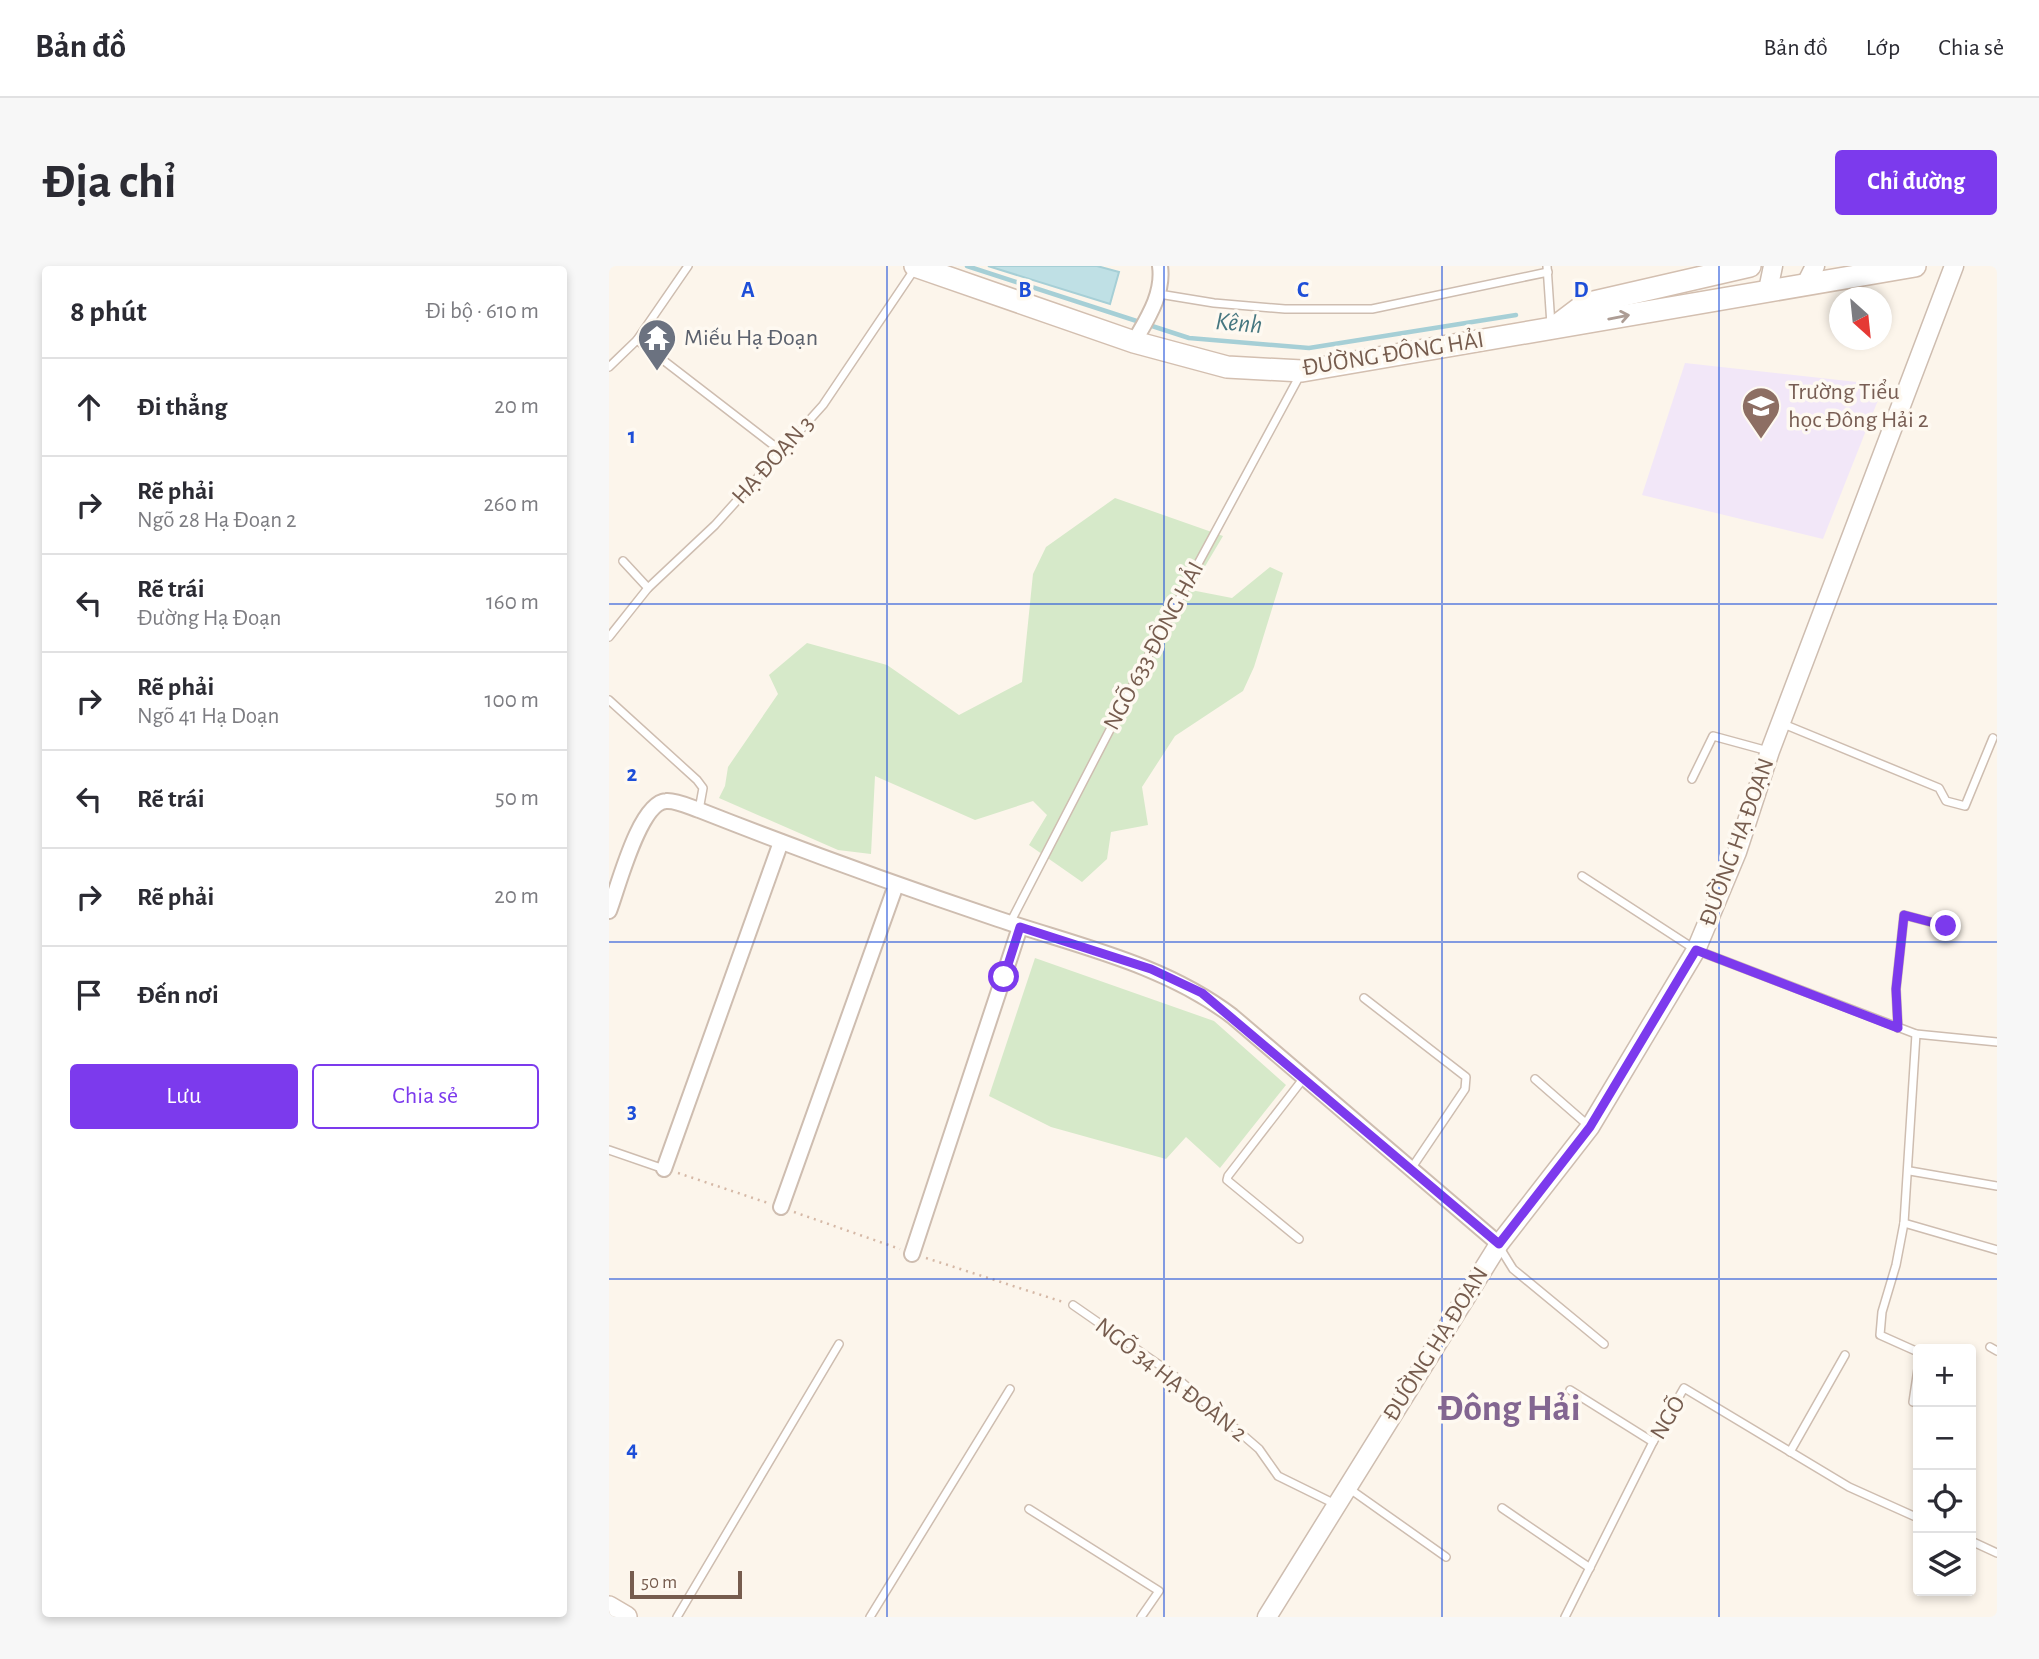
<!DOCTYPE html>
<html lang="vi">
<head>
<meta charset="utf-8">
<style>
	:root { --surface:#fff; --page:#f7f7f7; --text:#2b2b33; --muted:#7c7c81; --line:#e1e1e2; --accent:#7c3aed }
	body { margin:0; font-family:"Alegreya Sans",sans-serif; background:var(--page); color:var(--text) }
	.controls { position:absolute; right:21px; bottom:21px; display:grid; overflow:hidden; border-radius:7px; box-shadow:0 4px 10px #0003 }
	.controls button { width:63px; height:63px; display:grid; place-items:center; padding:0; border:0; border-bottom:2px solid var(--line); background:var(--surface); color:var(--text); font:35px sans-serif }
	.compass { position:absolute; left:1220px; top:21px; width:63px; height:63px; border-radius:50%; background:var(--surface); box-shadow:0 4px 10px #0003; rotate:153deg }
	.scale { position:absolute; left:21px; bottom:18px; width:112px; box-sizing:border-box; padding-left:7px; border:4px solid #765c4e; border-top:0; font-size:19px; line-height:24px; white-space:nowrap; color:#765c4e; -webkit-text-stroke:5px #fef9f1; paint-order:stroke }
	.stop { position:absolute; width:21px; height:21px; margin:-16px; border:5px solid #7c3aed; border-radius:50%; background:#fff }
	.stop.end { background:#7c3aed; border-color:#fff; box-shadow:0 2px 7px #0008 }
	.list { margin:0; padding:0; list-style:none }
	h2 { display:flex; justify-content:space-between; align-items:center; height:91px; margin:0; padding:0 28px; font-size:30px }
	h2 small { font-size:23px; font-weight:400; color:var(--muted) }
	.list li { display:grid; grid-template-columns:46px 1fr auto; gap:21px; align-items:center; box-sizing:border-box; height:98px; padding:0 28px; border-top:2px solid var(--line) }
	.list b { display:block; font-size:26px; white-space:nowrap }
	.list p { margin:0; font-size:23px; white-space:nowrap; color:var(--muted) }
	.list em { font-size:23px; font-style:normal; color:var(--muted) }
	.actions { display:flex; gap:14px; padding:21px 28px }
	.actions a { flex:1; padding:16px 0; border:2px solid var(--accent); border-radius:7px; text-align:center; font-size:24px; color:var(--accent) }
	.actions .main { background:var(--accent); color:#fff }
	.icon { flex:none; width:38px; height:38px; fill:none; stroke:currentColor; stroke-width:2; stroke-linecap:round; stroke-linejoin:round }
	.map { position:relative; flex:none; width:1388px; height:1351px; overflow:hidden; border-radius:7px }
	header { display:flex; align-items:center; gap:42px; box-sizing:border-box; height:98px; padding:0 35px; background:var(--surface); border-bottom:2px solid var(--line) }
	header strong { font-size:33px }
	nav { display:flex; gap:38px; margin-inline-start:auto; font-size:24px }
	.intro { display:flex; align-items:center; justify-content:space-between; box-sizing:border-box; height:168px; padding:0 42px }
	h1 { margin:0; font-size:49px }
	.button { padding:18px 32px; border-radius:7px; background:var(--accent); color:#fff; font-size:24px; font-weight:700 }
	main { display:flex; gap:42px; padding:0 42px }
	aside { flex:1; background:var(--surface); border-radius:7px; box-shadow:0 4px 10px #0003 }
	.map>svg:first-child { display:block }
</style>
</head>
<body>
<header>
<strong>Bản đồ</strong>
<nav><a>Bản đồ</a><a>Lớp</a><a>Chia sẻ</a></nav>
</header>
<div class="intro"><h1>Địa chỉ</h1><a class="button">Chỉ đường</a></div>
<main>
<aside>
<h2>8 phút<small>Đi bộ · 610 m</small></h2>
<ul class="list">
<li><svg class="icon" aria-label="ahead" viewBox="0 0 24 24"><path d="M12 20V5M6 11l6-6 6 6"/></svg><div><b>Đi thẳng</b></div><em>20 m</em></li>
<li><svg class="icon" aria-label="right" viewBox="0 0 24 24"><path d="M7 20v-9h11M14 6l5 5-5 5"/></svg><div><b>Rẽ phải</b><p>Ngõ 28 Hạ Đoạn 2</p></div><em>260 m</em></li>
<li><svg class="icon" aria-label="left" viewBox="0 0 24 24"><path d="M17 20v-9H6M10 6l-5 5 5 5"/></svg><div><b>Rẽ trái</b><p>Đường Hạ Đoạn</p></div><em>160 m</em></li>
<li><svg class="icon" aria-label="right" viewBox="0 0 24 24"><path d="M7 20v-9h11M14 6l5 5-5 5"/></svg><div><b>Rẽ phải</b><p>Ngõ 41 Hạ Doạn</p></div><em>100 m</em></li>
<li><svg class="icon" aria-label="left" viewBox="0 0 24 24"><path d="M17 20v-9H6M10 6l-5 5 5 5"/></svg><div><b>Rẽ trái</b></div><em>50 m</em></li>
<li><svg class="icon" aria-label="right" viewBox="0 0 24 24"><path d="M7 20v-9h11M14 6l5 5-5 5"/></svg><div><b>Rẽ phải</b></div><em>20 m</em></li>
<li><svg class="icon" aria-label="arrive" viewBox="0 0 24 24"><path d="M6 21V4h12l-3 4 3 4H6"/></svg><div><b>Đến nơi</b></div></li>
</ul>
<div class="actions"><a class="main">Lưu</a><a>Chia sẻ</a></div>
</aside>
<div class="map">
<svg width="1388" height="1351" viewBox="0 0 1388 1351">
	<rect width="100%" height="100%" fill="#fcf5eb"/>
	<polygon fill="#f2e7f8" points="1076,97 1275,119 1214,273 1033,229"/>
	<g fill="#d6e9c9">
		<polygon points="506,232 614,270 582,324 623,332 661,301 674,307 645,401 634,425 566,470 533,521 539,559 502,566 498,593 473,616 420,579 438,549 424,535 366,554 266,510 262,588 229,584 110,532 116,520 119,501 169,428 160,409 198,377 278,399 350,449 413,416 424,308 437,281"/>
		<polygon points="426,692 605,755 677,819 611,902 577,871 557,893 442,861 380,830"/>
	</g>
	<polygon fill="#bfe0e5" stroke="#a6cfd6" stroke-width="2" points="379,0 488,0 510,6 501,38"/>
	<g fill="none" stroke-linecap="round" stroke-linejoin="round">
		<polyline stroke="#a6cfd6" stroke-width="4.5" points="358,0 580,72 700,82 907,49"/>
		<g stroke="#cebdb0" stroke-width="10">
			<g id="service">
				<polyline points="938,0 942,59"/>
				<polyline points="550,28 605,37 676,43 763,43 939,6"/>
				<polyline points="28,74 172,185"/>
				<polyline points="0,101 28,74 79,0"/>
				<polyline points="14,295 39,322"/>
				<polyline points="0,371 39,322 106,259 214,139 305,4"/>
				<polyline points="0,434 88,514 94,522 90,544"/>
				<polyline points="1172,457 1330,522 1337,535 1356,540 1384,472"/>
				<polyline points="1083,513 1104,470 1159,485"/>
				<polyline points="973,610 1087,684 1307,768 1388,776"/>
				<polyline points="401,657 536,396 691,109"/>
				<polyline points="755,732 857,811 856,823 802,903"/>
				<polyline points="1289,762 1287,723 1295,649 1337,660"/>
				<polyline points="1307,768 1295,957 1287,999 1273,1046 1271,1069 1309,1086"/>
				<polyline points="926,813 981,861"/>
				<polyline points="0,884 55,903"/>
				<polyline points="1301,905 1388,920"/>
				<polyline points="1295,957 1388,984"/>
				<polyline points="690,973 618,914 619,910 694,813"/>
				<polyline points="891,982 904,1003 995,1078"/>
				<polyline points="464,1039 562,1107 650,1183 669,1210 726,1238"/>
				<polyline points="1381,1081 1388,1085"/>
				<polyline points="961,1124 1044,1176"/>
				<polyline points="1304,1136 1309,1103"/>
				<polyline points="1181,1186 1236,1089"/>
				<polyline points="738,1221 837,1291"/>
				<polyline points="893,1242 981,1302"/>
				<polyline points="420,1243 550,1325 532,1351"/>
				<polyline points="1362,1275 1388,1287"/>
				<polyline points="68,1351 230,1078"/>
				<polyline points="261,1351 401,1123"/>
				<polyline points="956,1351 1044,1176 1075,1122 1240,1221 1309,1252"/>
			</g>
		</g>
		<g stroke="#cebdb0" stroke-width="18">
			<g id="minor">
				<path d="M 525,76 C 538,53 555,28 551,0"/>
				<path d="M 0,645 C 9,622 30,537 57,535 C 67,534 81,541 90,544 C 189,583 288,619 389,653 C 469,680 555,698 623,750 L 890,978"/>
				<polyline points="55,903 172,576"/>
				<polyline points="172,941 287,619"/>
				<polyline points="303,988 411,661"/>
			</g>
		</g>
		<g stroke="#cebdb0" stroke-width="21">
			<g id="tertiary">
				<polyline points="1197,18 1206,0"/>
				<polyline points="1159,24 1164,0"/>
				<polyline points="658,1351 890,978 981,861 1087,684 1128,586 1161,485 1345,0"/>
			</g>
		</g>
		<g stroke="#d3bfb0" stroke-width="24">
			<g id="secondary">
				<polyline points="306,0 525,76 618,101 693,105 1306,0"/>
				<polyline points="947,60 976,38 1141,0"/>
				<polyline points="0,1341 17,1351"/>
			</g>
		</g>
		<g stroke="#d5b8a6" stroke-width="2.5" stroke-dasharray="2 5" stroke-linecap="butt">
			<polyline points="69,907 159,937"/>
			<polyline points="185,946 291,983"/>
			<polyline points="317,992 454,1036"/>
		</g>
		<use href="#service" stroke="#fff" stroke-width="7"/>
		<use href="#minor" stroke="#fff" stroke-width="14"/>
		<use href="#tertiary" stroke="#fff" stroke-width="18"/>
		<use href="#secondary" stroke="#fff" stroke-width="21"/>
	</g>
	<defs><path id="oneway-shaft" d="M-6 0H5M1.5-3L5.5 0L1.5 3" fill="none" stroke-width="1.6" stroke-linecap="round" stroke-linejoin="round" transform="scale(1.75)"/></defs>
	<use stroke="#ad9d95" href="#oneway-shaft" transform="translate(1010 51) rotate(-11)"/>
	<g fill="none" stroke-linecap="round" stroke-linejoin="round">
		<polyline stroke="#7c3aed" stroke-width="9" points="395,711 411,661 542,703 593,727 890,978 981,861 1087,684 1289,762 1287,723 1295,649 1337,660"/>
	</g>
	<path fill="none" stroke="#1d4ed8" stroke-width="2" stroke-opacity="0.55" d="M 278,0 L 278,1351M 555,0 L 555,1351M 833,0 L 833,1351M 1110,0 L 1110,1351M 0,338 L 1388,338M 0,676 L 1388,676M 0,1013 L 1388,1013"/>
	<defs>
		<g id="temple-pin" transform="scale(2.0125)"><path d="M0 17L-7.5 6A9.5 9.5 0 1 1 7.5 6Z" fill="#6b7280" stroke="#fef9f1"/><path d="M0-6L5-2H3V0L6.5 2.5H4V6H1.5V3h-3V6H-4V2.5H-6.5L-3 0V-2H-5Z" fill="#fff"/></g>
		<g id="school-pin" transform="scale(2.0125)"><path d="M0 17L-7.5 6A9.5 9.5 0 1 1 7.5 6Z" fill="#8d6e63" stroke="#fef9f1"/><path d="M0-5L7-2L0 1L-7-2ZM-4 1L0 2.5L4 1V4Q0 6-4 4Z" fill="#fff"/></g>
	</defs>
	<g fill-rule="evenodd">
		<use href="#temple-pin" x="48" y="72"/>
		<use href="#school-pin" x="1152" y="140"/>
	</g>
	<g text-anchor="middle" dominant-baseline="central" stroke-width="7" stroke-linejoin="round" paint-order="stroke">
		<g font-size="24" fill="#5b616d" stroke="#fef9f1" text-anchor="start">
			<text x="75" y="72">Miếu Hạ Đoạn</text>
		</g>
		<g font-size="24" fill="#765c4e" stroke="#fef9f1">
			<text transform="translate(784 88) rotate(-9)">ĐƯỜNG ĐÔNG HẢI</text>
			<text transform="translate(164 194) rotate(-48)">HẠ ĐOẠN 3</text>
			<text transform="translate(545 380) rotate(-62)">NGÕ 633 ĐÔNG HẢI</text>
			<text transform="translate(1128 576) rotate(-70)">ĐƯỜNG HẠ ĐOẠN</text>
			<text transform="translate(827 1078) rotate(-58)">ĐƯỜNG HẠ ĐOẠN</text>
			<text transform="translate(562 1114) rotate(38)">NGÕ 34 HẠ ĐOÀN 2</text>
			<text transform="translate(1059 1152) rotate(-59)">NGÕ</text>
		</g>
		<g font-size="24" fill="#785e54" stroke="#fef9f1" text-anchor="start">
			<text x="1179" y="126">Trường Tiểu<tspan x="1179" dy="28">học Đông Hải 2</tspan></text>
		</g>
		<g font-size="26" font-style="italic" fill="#467780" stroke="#fef9f1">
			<text transform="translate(630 57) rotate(5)">Kênh</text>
		</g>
		<g font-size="38" font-weight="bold" fill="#836691" stroke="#fef9f1">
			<text x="900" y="1143">Đông Hải</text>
		</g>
	</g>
	<g font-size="23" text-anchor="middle" font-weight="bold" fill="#1d4ed8" stroke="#fef9f1" stroke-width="7" stroke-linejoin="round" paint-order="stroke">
		<text x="139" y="31">A</text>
		<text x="416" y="31">B</text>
		<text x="694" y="31">C</text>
		<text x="972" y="31">D</text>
		<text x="23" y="177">1</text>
		<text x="23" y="515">2</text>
		<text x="23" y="852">3</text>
		<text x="23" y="1190">4</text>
	</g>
</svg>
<div class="controls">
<button>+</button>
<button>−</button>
<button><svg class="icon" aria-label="locate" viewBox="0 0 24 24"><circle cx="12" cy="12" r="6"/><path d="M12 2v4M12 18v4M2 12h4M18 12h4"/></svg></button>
<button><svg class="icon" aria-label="layers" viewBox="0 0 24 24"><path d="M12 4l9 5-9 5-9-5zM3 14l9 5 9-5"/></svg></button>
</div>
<svg class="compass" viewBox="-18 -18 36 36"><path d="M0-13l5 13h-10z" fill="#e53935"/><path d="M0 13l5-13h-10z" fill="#7c7c81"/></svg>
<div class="scale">50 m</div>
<div class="stop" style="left:395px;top:711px"></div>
<div class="stop end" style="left:1337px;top:660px"></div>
</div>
</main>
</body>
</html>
